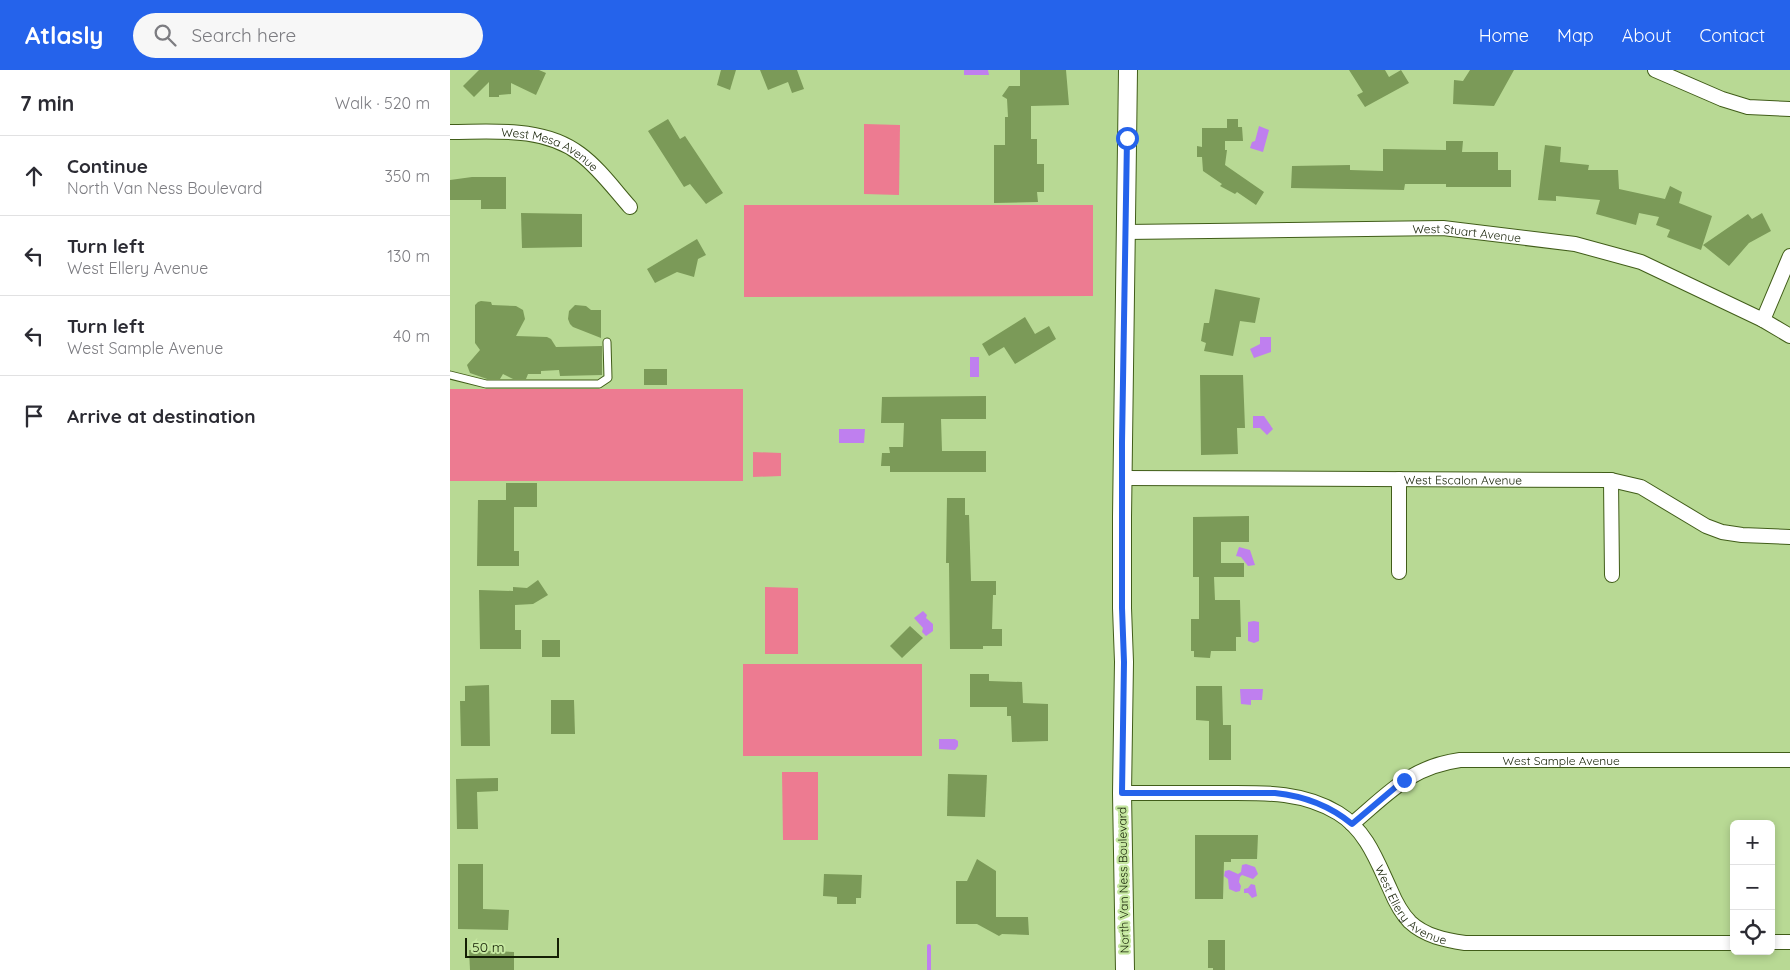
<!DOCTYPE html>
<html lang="en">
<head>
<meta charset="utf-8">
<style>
	:root { --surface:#fff; --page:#f7f7f7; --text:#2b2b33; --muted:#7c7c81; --line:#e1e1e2; --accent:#2563eb }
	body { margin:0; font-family:Quicksand,sans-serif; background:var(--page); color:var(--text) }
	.controls { position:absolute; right:15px; bottom:15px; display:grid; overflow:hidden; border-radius:8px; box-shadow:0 2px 8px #0003 }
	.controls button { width:45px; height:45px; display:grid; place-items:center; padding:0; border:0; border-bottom:1px solid var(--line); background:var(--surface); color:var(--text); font:25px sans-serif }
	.scale { position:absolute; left:15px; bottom:12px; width:94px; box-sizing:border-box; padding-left:5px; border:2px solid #141f04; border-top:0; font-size:14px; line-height:18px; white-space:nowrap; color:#141f04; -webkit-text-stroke:4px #c5e7a0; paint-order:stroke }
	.stop { position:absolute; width:15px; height:15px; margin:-11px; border:4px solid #2563eb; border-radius:50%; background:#fff }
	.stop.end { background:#2563eb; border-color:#fff; box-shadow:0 1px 5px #0008 }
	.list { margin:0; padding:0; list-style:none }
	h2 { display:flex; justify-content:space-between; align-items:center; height:65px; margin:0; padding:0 20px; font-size:21px }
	h2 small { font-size:16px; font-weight:400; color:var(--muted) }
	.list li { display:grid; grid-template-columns:32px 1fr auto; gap:15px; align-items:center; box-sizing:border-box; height:80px; padding:0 20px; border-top:1px solid var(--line) }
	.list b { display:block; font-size:19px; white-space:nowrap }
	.list p { margin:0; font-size:16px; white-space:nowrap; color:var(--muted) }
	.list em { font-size:16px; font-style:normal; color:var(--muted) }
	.icon { flex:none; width:28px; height:28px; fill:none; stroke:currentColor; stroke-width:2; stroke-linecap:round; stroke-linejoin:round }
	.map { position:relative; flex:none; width:1340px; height:900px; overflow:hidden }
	header { display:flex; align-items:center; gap:30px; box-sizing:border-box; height:70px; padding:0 25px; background:var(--accent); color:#fff }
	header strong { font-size:24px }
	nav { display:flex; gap:28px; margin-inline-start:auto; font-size:18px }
	.search { width:350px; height:45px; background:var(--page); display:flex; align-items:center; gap:12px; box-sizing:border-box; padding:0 18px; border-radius:28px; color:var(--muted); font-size:19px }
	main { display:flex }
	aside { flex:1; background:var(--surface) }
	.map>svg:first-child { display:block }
</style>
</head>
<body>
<header>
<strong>Atlasly</strong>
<div class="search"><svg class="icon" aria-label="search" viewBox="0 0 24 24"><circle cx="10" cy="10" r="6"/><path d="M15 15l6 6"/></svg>Search here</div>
<nav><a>Home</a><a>Map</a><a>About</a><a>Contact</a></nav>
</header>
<main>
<aside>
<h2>7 min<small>Walk · 520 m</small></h2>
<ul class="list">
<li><svg class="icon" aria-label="ahead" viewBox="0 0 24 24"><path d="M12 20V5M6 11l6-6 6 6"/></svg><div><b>Continue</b><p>North Van Ness Boulevard</p></div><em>350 m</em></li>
<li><svg class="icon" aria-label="left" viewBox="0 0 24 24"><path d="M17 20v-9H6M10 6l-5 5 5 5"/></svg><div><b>Turn left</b><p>West Ellery Avenue</p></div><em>130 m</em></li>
<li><svg class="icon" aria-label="left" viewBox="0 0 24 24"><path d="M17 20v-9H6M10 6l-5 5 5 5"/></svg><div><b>Turn left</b><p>West Sample Avenue</p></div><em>40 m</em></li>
<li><svg class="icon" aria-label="arrive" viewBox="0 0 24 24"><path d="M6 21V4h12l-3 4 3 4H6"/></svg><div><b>Arrive at destination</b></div></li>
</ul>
</aside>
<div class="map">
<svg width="1340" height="900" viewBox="0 0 1340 900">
	<rect width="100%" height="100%" fill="#b8d994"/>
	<g fill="#ed7b91">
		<polygon points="414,54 450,55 449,125 414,124"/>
		<polygon points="294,135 643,135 643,226 294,227"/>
		<rect x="0" y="319" width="293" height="92"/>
		<polygon points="303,382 331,383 331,406 303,407"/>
		<polygon points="315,517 348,518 348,584 315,584"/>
		<rect x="293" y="594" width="179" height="92"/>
		<polygon points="332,702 368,702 368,770 333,770"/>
	</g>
	<g fill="#bf7fef">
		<polygon points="514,0 538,0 539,5 514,5"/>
		<polygon points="809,56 819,60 813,82 800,78 802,72 805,71"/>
		<polygon points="810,267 821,267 821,282 804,288 800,279 810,274"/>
		<rect x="520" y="287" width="9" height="20"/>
		<polygon points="803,346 814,346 823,359 817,365 810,358 803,358"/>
		<polygon points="389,359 415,359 414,373 389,373"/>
		<polygon points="789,477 800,480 805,495 798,496 791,487 786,486"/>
		<polygon points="473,541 477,545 476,548 483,554 483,561 476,566 472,562 473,558 464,548"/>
		<polygon points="804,551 809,552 809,571 804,573 798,571 798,552"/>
		<polygon points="790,619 813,619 812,630 801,630 801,635 791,634"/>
		<polygon points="489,669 505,669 508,671 508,676 505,680 489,679"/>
		<polygon points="796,794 805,797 808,804 803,809 792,805 790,807 789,812 791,816 790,821 786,822 779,819 778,809 774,806 775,801 779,800 788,804 791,802 792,795"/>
		<polygon points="801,814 805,815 807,826 802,828 798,823 794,823 794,819 798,818"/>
	</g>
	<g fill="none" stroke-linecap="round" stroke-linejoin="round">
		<polyline stroke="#bf7fef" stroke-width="4" points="479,876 479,900"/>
	</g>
	<g fill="#7b9a58">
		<polygon points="29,0 89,0 96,3 86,25 61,13 61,24 49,25 49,27 39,27 39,12 24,27 13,16"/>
		<polygon points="271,0 286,0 280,20 267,15"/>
		<polygon points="310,0 347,0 354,19 342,23 338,12 318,20"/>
		<polygon points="570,0 616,0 619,35 581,36 581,69 587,69 587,94 594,94 594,122 587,122 588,132 544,133 544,75 555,75 555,47 558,47 557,29 552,26 559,16 570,16"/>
		<polygon points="899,0 935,0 939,7 951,0 959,13 915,37 907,25 913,22"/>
		<polygon points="1020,0 1064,0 1044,36 1003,34 1004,10 1013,11"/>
		<polygon points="218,49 230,69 235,66 273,123 256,134 240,114 234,117 198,61"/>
		<polygon points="777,49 788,49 788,57 792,57 793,71 775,71 775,80 777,80 775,95 814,122 806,135 787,122 785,124 770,116 772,114 753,101 752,87 747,87 747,76 752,77 752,58 777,58"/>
		<polygon points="996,71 1013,71 1012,82 1048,82 1048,100 1061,100 1061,117 996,117 996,114 955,114 954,120 841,118 842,96 900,95 900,100 933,101 933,79 996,80"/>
		<polygon points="1095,75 1111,77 1110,92 1139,95 1138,100 1168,100 1169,119 1215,129 1220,116 1232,122 1229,133 1262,146 1251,180 1217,167 1220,160 1206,155 1209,147 1189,143 1186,155 1146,144 1150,130 1106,126 1106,131 1088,130"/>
		<polygon points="22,107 56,107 56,139 31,139 31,130 0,130 0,110"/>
		<polygon points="71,143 132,144 132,177 72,178"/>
		<polygon points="1312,143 1321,161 1299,173 1279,196 1253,175 1298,144 1302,149"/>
		<polygon points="247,169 256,185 248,189 244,207 227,202 205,213 197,199"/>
		<polygon points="765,219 810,228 805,253 790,251 783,286 754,281 756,273 751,271 754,253 759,253"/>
		<polygon points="31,231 41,232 42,235 66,236 73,240 75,249 66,266 97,267 101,269 106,277 152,276 152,305 110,306 109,300 91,301 91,304 78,304 76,309 63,309 53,304 50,309 37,309 20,303 17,295 30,280 25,273 25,235 28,232"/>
		<polygon points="125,235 136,236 141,240 151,240 151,268 123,257 120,254 118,249 119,241"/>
		<polygon points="575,247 585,264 599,256 606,269 565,294 554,277 539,286 532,274"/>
		<rect x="194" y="299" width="23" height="16"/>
		<polygon points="750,305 793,305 795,358 787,358 788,384 751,385"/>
		<polygon points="536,326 536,349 491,349 492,381 536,381 536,402 440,402 440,396 431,396 432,383 440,383 439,377 453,377 454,353 431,353 432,327"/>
		<polygon points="56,413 87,413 87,437 64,437 64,481 69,481 69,496 27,496 28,430 56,430"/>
		<polygon points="497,428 515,428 515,445 519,445 521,511 546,511 546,525 543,525 542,559 552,559 552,576 533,576 533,579 500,579 499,493 496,493"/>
		<polygon points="799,446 799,472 771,472 771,493 794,493 794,507 764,507 765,530 790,530 791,567 786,567 786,581 761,581 760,588 744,587 744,581 741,581 741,549 749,549 749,507 743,507 743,447"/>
		<polygon points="88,510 98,525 83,534 65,535 65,560 71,560 71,579 30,579 29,520 63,521 63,517 77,518"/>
		<polygon points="460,556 473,568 452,588 440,576"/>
		<rect x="92" y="570" width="18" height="17"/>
		<polygon points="520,604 539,604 539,611 572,612 573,633 598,634 598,671 562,672 561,646 557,646 557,637 520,637"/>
		<polygon points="39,615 40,676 11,676 10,631 15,631 15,616"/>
		<polygon points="746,616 772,616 773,655 781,655 781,690 759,690 759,651 746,650"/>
		<polygon points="101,630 124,630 125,664 101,664"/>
		<polygon points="498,704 537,705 535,747 497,746"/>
		<polygon points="48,708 48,721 27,722 28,759 7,759 6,709"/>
		<polygon points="745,765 808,765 807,789 781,789 781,792 774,792 773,829 745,829"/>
		<polygon points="527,789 546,801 546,847 578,847 579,865 552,864 549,866 527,854 506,854 506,811 517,811"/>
		<polygon points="8,794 33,794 33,839 59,840 58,860 8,859"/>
		<polygon points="374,804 412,805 411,828 406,828 406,834 387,834 387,827 373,826"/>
		<polygon points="758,870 775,870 775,900 763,900 763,898 758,898"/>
		<polygon points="19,880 64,882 64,900 20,900"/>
	</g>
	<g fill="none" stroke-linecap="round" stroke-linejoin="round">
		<g stroke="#415d19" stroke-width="9">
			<polyline id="service" points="0,305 36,314 149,314 158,308 157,272"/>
		</g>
		<g stroke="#415d19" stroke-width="16">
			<g id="minor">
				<polyline points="1205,0 1272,29 1298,37 1340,39"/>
				<path id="s1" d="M 0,62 C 43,62 93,56 130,84 C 149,98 164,119 180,137"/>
				<path id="s2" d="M 675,162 L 993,158 L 1125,174 L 1191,192 L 1313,250 L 1340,266"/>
				<polyline points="1313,250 1340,186"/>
				<path id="s3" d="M 672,408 L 1161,410 L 1191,417 L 1256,456 L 1272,462 L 1292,465 L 1340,467"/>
				<polyline points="949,409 949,502"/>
				<polyline points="1161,410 1162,505"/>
				<path id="s4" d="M 672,723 C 703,723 735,723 766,723 C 808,723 850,720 888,743 C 916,760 927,791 940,819 C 945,831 951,843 960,852 C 975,866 995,870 1015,873 L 1284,873"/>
				<path id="s5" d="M 902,754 C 939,723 960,697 1010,690 L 1340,690"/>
				<polyline points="1321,872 1340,872"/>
			</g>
		</g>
		<g stroke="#415d19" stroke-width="20">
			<polyline id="tertiary" points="675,900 672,723 674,592 672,538 672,447 678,0"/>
		</g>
		<use href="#service" stroke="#fff" stroke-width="7"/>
		<use href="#minor" stroke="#fff" stroke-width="14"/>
		<use href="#tertiary" stroke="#fff" stroke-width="18"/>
	</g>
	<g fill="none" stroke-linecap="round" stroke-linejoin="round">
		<path stroke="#2563eb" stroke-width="6" d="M 677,68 L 672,373 L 672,538 L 674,592 L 672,723 L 825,723 C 854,726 879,735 902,754 L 954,710"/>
	</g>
	<g text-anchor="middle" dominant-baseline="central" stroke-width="4.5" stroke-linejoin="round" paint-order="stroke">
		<g font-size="12" fill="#141f04" stroke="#c5e7a0">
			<text stroke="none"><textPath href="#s1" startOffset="104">West Mesa Avenue</textPath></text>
			<text stroke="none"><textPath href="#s2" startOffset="342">West Stuart Avenue</textPath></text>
			<text stroke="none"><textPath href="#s3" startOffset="341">West Escalon Avenue</textPath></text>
			<text stroke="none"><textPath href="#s5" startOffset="229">West Sample Avenue</textPath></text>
			<text transform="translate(673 810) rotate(-91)">North Van Ness Boulevard</text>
			<text stroke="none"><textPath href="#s4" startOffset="340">West Ellery Avenue</textPath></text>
		</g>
	</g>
</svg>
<div class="controls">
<button>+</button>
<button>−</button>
<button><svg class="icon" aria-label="locate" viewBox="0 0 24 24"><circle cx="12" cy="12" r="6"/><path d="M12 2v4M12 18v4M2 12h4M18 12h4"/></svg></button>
</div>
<div class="scale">50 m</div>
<div class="stop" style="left:677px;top:68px"></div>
<div class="stop end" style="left:954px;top:710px"></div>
</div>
</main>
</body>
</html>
